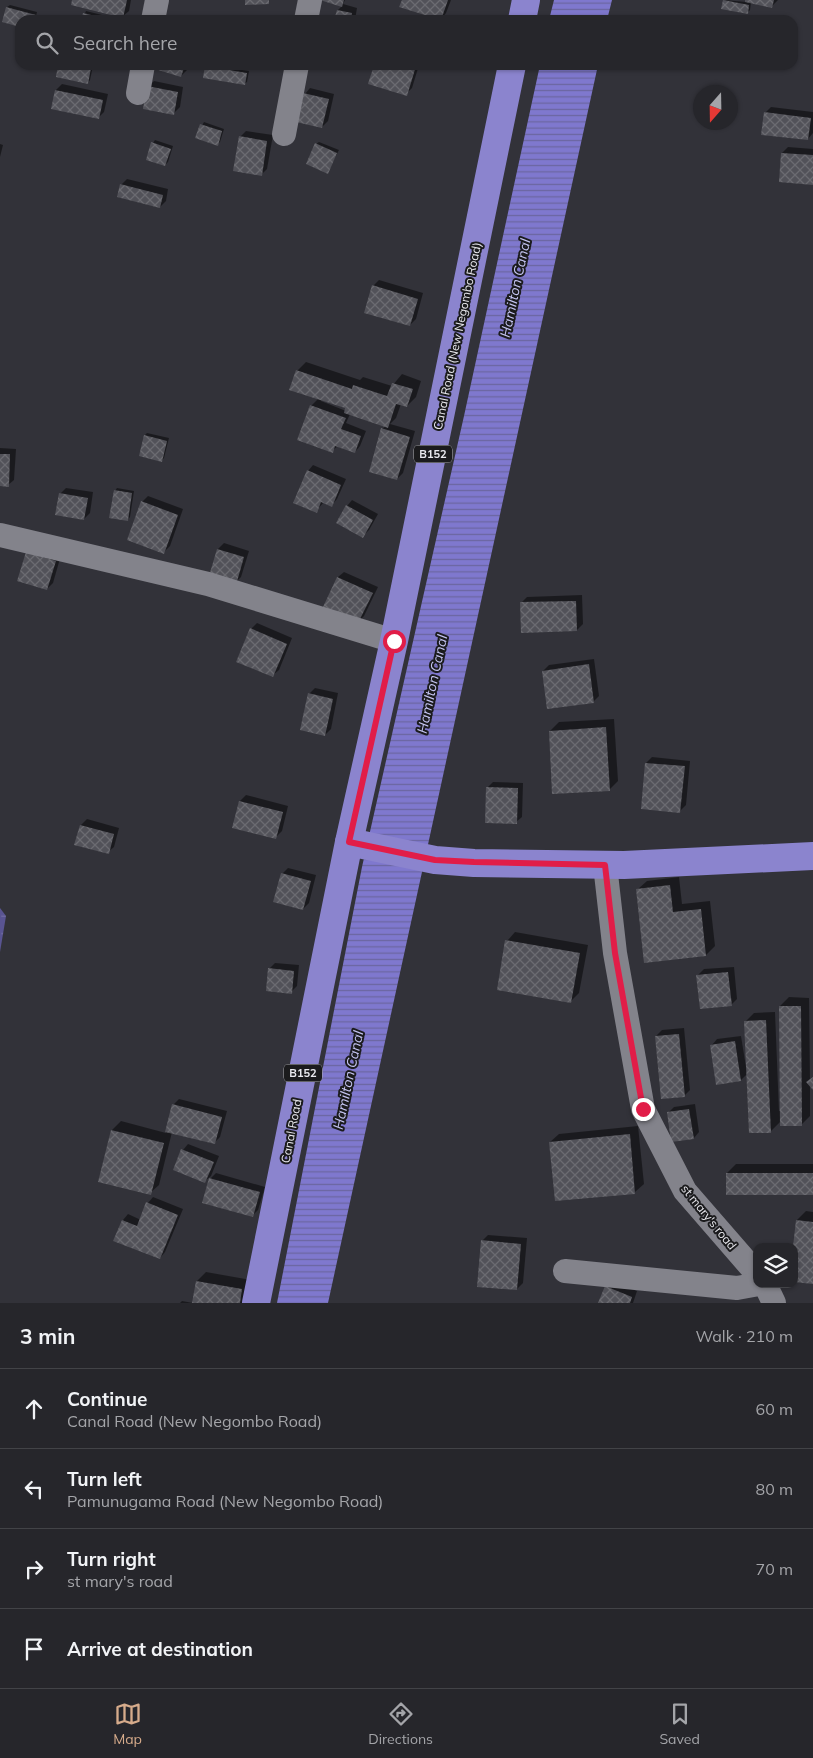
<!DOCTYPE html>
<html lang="en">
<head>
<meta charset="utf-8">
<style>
	:root { --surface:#26262b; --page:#323237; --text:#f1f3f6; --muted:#a4a5a9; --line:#424347; --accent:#d6ab8b }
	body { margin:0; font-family:Mulish,sans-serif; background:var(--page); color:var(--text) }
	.controls { position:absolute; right:15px; bottom:15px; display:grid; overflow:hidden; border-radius:10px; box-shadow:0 1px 4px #0004 }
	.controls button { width:45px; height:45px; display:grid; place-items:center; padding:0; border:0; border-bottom:1px solid var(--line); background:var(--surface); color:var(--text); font:25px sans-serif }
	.compass { position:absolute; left:693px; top:85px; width:45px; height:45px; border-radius:50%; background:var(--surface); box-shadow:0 1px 4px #0004; rotate:200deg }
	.stop { position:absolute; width:15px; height:15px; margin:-11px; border:4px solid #e11d48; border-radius:50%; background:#fff }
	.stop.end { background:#e11d48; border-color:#fff; box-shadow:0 1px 5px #0008 }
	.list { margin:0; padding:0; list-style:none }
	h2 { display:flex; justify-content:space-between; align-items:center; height:65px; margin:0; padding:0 20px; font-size:21px }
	h2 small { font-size:16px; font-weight:400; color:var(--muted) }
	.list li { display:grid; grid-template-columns:32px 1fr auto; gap:15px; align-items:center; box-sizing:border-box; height:80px; padding:0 20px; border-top:1px solid var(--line) }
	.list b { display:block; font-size:19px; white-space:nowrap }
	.list p { margin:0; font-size:16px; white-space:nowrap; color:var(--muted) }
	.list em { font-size:16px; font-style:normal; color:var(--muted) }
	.icon { flex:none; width:28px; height:28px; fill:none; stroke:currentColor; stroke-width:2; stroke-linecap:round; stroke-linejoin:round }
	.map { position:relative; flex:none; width:813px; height:1303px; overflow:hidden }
	.search { position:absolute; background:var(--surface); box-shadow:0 1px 4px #0004; left:15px; right:15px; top:15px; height:55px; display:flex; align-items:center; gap:12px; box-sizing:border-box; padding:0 18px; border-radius:15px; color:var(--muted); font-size:19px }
	.sheet { height:385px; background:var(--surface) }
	nav { display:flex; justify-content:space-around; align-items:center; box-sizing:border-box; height:70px; border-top:1px solid var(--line); background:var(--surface); font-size:14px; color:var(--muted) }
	nav a { display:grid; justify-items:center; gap:2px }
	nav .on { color:var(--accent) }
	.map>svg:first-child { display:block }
</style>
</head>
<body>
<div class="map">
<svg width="813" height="1303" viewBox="0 0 813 1303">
	<defs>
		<pattern id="wetland-marsh" width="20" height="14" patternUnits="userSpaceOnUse" patternTransform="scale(1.25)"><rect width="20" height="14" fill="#595492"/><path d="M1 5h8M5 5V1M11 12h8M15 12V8" fill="none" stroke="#716da2"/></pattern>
		<pattern id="water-rules" width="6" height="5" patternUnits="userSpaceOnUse" patternTransform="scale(1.25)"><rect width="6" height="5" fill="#7f78ce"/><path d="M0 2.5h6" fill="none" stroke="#6b669f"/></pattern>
		<pattern id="building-cross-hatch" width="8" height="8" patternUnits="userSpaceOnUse" patternTransform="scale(1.25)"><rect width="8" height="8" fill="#525259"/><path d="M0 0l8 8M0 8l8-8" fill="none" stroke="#6b6b71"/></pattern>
	</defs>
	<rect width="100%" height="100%" fill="#323239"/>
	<polygon fill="url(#wetland-marsh)" points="0,908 6,916 0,952"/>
	<g fill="url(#water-rules)">
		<polygon points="554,0 612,0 607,20 549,20"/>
		<polygon points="540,65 598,65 328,1303 277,1303 362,867 464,416"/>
	</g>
	<g fill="#0007" fill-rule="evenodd">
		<polygon points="74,0 131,0 129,11 123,16"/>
		<polygon points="323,0 345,0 343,4 357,8 355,20 322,20 326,16 336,19 338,10 342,6"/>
		<polygon points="403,0 451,0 446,13 441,19"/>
		<polygon points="725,0 746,2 747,0 778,0 772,6 751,2 750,10 747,13"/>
		<polygon points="10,5 37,12 35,20 20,20 20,25 4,21 7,7"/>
		<polygon points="86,11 118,19 82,20"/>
		<polygon points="250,15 279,18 279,20 245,20"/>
		<polygon points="60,65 93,66 90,80 88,83"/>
		<polygon points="157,65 188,65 187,70 181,76"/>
		<polygon points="208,65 249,71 247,82 244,84 206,66"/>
		<polygon points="375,65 419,65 412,88 406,94 369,83"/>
		<polygon points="154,81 183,87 180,107 174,113 148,87"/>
		<polygon points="62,84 108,94 104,112 98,118 53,108 56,90"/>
		<polygon points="310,88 334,94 328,121 322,127 305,94"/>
		<polygon points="771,107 813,112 813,133 808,139 765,113"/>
		<polygon points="204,122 224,129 220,142 217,144 196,137"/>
		<polygon points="246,131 273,135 267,169 261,175 240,137"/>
		<polygon points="155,140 173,146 168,162 165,165 153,143"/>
		<polygon points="319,142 339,150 327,172 316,144"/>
		<polygon points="0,144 3,145 0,157"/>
		<polygon points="788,147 813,149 813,183 782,153"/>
		<polygon points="127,179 168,189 166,201 160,207 121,185"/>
		<polygon points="379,280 423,293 416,319 410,325 373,286"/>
		<path d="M 306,362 L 360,380 L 363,377 L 392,386 L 402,374 L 421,381 L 416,397 L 407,406 L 401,404 L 396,418 L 390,424 L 415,431 L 403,473 L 397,479 L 382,429 L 386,426 L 350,414 L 346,423 L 366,431 L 360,446 L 355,452 L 338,446 L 332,451 L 311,406 L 319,398 L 297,371 ZM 322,399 L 347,407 L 346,411 L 321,401 Z"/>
		<polygon points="147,433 169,438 164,458 161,461 145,435"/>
		<polygon points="0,448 16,449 14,480 8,485 0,485"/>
		<polygon points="313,465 346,479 337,499 332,505 324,502 316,511 308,471"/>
		<polygon points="66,488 93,492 90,513 84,519 60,494"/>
		<polygon points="117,488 134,491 130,517 128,520 115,491"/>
		<polygon points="148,496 183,509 170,546 164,552 142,502"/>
		<polygon points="352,500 378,514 369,530 363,536 347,506"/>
		<polygon points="224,543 249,551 241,577 235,583 210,575 218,549"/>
		<polygon points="27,553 61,555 53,583 47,589"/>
		<polygon points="344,572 378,587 364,616 358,622 325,607 338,577"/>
		<polygon points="582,595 583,624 577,630 521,603 527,597"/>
		<polygon points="257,623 292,638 279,670 273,675 251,629"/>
		<polygon points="594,659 599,696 593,702 543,671 549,665"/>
		<polygon points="315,688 338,693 331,729 325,735 309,694"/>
		<polygon points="614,719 618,781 609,790 550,731 559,722"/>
		<polygon points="652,757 690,761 686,805 680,811 646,763"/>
		<polygon points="493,782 523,783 522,817 516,822 487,788"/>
		<polygon points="246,795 288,806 282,831 276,837 240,801"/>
		<polygon points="87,819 119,828 114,847 108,852 81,825"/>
		<polygon points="288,868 316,875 309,903 303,909 282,874"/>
		<polygon points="679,877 682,904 710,901 715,946 706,955 638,889 647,881"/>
		<polygon points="515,932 588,945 579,993 570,1002 507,941"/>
		<polygon points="275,963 299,965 297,986 291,992 269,969"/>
		<polygon points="734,967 737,999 731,1005 698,975 704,969"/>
		<polygon points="789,997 809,998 810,1081 813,1078 813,1088 810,1084 810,1116 801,1125 781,1121 771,1131 748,1073 741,1080 712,1045 717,1039 741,1036 746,1067 747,1067 745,1022 754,1013 775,1012 779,1111 781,1111 780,1006"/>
		<polygon points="684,1028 690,1090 684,1096 656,1036 662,1030"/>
		<polygon points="179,1099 227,1111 220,1137 214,1143 172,1132 159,1185 150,1193 100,1181 112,1130 121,1121 166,1133 173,1105"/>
		<polygon points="695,1104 699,1132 694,1138 668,1113 674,1107"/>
		<polygon points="638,1126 644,1184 635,1192 550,1142 559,1134"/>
		<polygon points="188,1144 219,1156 211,1176 205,1181 175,1169 183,1150"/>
		<polygon points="736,1164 813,1164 813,1194 727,1173"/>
		<polygon points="216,1173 265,1187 258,1210 252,1216 210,1179"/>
		<polygon points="153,1197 183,1209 165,1252 160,1258 123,1220 128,1214 141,1220 148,1203"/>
		<polygon points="806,1211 813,1212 813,1283 797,1220"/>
		<polygon points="488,1235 527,1238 523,1283 517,1289 482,1241"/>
		<polygon points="206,1272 251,1280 247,1303 180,1303 182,1301 193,1303 197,1281"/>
		<polygon points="611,1281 637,1291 633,1303 599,1303 606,1287"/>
	</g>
	<g fill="url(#building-cross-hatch)">
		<polygon points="72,0 127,0 123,18 71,5"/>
		<polygon points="245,0 269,0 269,4 245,5"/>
		<polygon points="320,0 344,0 342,7"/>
		<polygon points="402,0 448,0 441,20 399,7"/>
		<polygon points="723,0 749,5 748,14 721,9"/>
		<polygon points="745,0 774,0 772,8 745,2"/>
		<polygon points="6,7 36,15 34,20 20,20 20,27 2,22"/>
		<polygon points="337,10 352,13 351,20 334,20"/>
		<polygon points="83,13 108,19 108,20 81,20"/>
		<polygon points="58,65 76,65 91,68 88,84 56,77"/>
		<polygon points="156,65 185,65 181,77 155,69"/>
		<polygon points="374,65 416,66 407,96 368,84"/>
		<polygon points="205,66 247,73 245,85 203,78"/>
		<polygon points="147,86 178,92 174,115 143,109"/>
		<polygon points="55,90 103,100 99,119 51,109"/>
		<polygon points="303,93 329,99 322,128 296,122"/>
		<polygon points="764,112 811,118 808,140 761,135"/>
		<polygon points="200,124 222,131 218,146 195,138"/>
		<polygon points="239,136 267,141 262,176 233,171"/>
		<polygon points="151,142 171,149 165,166 146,160"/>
		<polygon points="315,143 337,153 328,174 306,164"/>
		<polygon points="781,153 813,155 813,185 779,182"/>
		<polygon points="120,184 163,195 160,208 117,197"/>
		<polygon points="372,285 418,299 410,326 364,313"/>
		<polygon points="296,370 352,389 353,385 387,396 392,383 413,389 407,407 396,404 388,428 344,413 345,408 289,390"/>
		<polygon points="310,405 346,418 341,429 361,436 355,453 335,446 333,453 297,440"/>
		<polygon points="381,428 410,437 397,480 369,472"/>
		<polygon points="144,435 167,441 162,462 139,456"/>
		<polygon points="0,454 10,454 9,487 0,486"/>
		<polygon points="307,470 341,485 332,507 321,502 317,513 293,503"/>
		<polygon points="114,490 132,493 128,521 109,518"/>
		<polygon points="59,493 88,498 84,520 55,515"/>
		<polygon points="141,501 178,515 164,554 127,540"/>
		<polygon points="346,505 373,520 363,538 336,523"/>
		<polygon points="217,549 244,557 236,585 209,576"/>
		<polygon points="26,552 56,561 47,590 17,581"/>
		<polygon points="337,577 373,593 358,623 323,607"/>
		<polygon points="576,601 577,631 521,633 520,602"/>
		<polygon points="250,628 287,644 273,677 236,662"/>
		<polygon points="589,664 594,703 547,709 542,671"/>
		<polygon points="308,693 333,699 325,736 300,730"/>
		<polygon points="606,727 610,791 552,794 549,731"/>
		<polygon points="645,763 685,766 680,813 641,809"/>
		<polygon points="486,787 518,788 517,824 485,823"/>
		<polygon points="239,801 283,812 276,839 232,828"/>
		<polygon points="80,825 114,834 109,854 74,845"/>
		<polygon points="281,873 311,881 303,910 273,902"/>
		<polygon points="670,885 673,912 701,909 706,956 644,963 636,889"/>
		<polygon points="505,940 580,953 571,1003 497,990"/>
		<polygon points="268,968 294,971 292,994 266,991"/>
		<polygon points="728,972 732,1006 700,1009 696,975"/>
		<polygon points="779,1006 801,1006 802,1126 780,1126"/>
		<polygon points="766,1020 771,1133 749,1133 744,1021"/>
		<polygon points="679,1034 685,1097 661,1099 655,1036"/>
		<polygon points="735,1041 741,1081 716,1085 710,1045"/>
		<polygon points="813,1077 813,1090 806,1082"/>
		<polygon points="172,1104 222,1117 215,1144 165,1132"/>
		<polygon points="689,1109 694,1139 671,1142 667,1112"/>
		<polygon points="111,1130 164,1143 151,1195 98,1182"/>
		<polygon points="630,1134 635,1194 555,1201 549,1142"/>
		<polygon points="181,1149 214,1162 205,1183 173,1170"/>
		<rect x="726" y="1173" width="87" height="22"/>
		<polygon points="209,1178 260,1192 253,1217 202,1203"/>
		<polygon points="146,1202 178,1215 160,1259 113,1241 122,1220 137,1226"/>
		<polygon points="796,1220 813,1222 813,1284 794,1282 793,1247"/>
		<polygon points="481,1240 521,1244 517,1290 477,1287"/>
		<polygon points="196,1281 242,1289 240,1303 192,1303"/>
		<polygon points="605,1286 632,1297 630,1303 598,1303"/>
	</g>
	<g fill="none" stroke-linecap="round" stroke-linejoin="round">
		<g stroke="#83838b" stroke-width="24">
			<polyline points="153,20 157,0"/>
			<polyline points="306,20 310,0"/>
			<polyline points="138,93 143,65"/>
			<polyline points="284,134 297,65"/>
			<polyline points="0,535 208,584 394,641"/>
			<polyline points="605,865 615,953 643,1109 685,1191 757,1274"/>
			<polyline points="565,1271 737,1288 759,1284"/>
			<polyline points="765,1284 774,1303"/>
		</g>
		<g stroke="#8b84ce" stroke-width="28">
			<polyline points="522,20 526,0"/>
			<polyline points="349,842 435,860 474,863 624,865 813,856"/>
			<polyline points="256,1303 349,842 394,641 512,65"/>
		</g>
	</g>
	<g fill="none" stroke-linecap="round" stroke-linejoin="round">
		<polyline stroke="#e11d48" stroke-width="6" points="394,641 349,842 435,860 474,862 605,865 615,953 643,1109"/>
	</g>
	<g text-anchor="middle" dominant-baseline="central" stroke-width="4" stroke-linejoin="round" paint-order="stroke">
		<g fill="#1b1b1d" stroke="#acacb0" stroke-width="1">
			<rect x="414" y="445.5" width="38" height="17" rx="4"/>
			<rect x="284" y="1064.5" width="38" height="17" rx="4"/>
		</g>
		<g font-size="11" font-weight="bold" fill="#eaeaef">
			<text x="433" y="454">B152</text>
			<text x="303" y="1073">B152</text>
		</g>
		<g font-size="12" fill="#eaeaef" stroke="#1b1b1d">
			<text transform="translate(457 336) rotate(-78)">Canal Road (New Negombo Road)</text>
			<text transform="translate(291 1131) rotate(-79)">Canal Road</text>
			<text transform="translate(709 1217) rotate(51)">st mary's road</text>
		</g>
		<g font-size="14" font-style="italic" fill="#c5c5f2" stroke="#1b1b1d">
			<text transform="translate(515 288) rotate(-78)">Hamilton Canal</text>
			<text transform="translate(432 684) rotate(-78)">Hamilton Canal</text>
			<text transform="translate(348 1080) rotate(-78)">Hamilton Canal</text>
		</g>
	</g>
</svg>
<div class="controls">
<button><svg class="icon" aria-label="layers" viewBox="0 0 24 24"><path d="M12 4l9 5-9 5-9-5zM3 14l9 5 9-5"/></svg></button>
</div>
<svg class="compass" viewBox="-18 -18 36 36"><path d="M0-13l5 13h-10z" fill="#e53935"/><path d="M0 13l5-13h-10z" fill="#a4a5a9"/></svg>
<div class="stop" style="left:394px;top:641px"></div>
<div class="stop end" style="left:643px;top:1109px"></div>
<div class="search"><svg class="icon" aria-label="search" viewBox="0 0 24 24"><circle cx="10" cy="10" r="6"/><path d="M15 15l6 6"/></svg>Search here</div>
</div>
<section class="sheet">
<h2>3 min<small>Walk · 210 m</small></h2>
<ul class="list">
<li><svg class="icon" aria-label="ahead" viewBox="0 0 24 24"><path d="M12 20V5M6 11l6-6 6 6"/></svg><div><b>Continue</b><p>Canal Road (New Negombo Road)</p></div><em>60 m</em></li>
<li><svg class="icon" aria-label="left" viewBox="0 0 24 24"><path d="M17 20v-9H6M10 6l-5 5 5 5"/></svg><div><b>Turn left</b><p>Pamunugama Road (New Negombo Road)</p></div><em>80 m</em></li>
<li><svg class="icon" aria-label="right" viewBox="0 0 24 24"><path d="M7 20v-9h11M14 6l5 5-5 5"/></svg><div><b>Turn right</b><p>st mary's road</p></div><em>70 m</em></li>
<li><svg class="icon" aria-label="arrive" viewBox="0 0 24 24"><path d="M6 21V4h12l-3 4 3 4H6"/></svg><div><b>Arrive at destination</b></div></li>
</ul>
</section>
<nav>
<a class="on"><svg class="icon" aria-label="map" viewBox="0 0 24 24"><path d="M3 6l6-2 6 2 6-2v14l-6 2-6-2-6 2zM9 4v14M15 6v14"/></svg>Map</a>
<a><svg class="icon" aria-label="directions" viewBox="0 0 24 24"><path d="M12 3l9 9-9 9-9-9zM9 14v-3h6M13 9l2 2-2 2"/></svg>Directions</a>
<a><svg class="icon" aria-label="saved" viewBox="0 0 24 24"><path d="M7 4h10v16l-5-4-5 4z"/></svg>Saved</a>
</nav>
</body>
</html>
